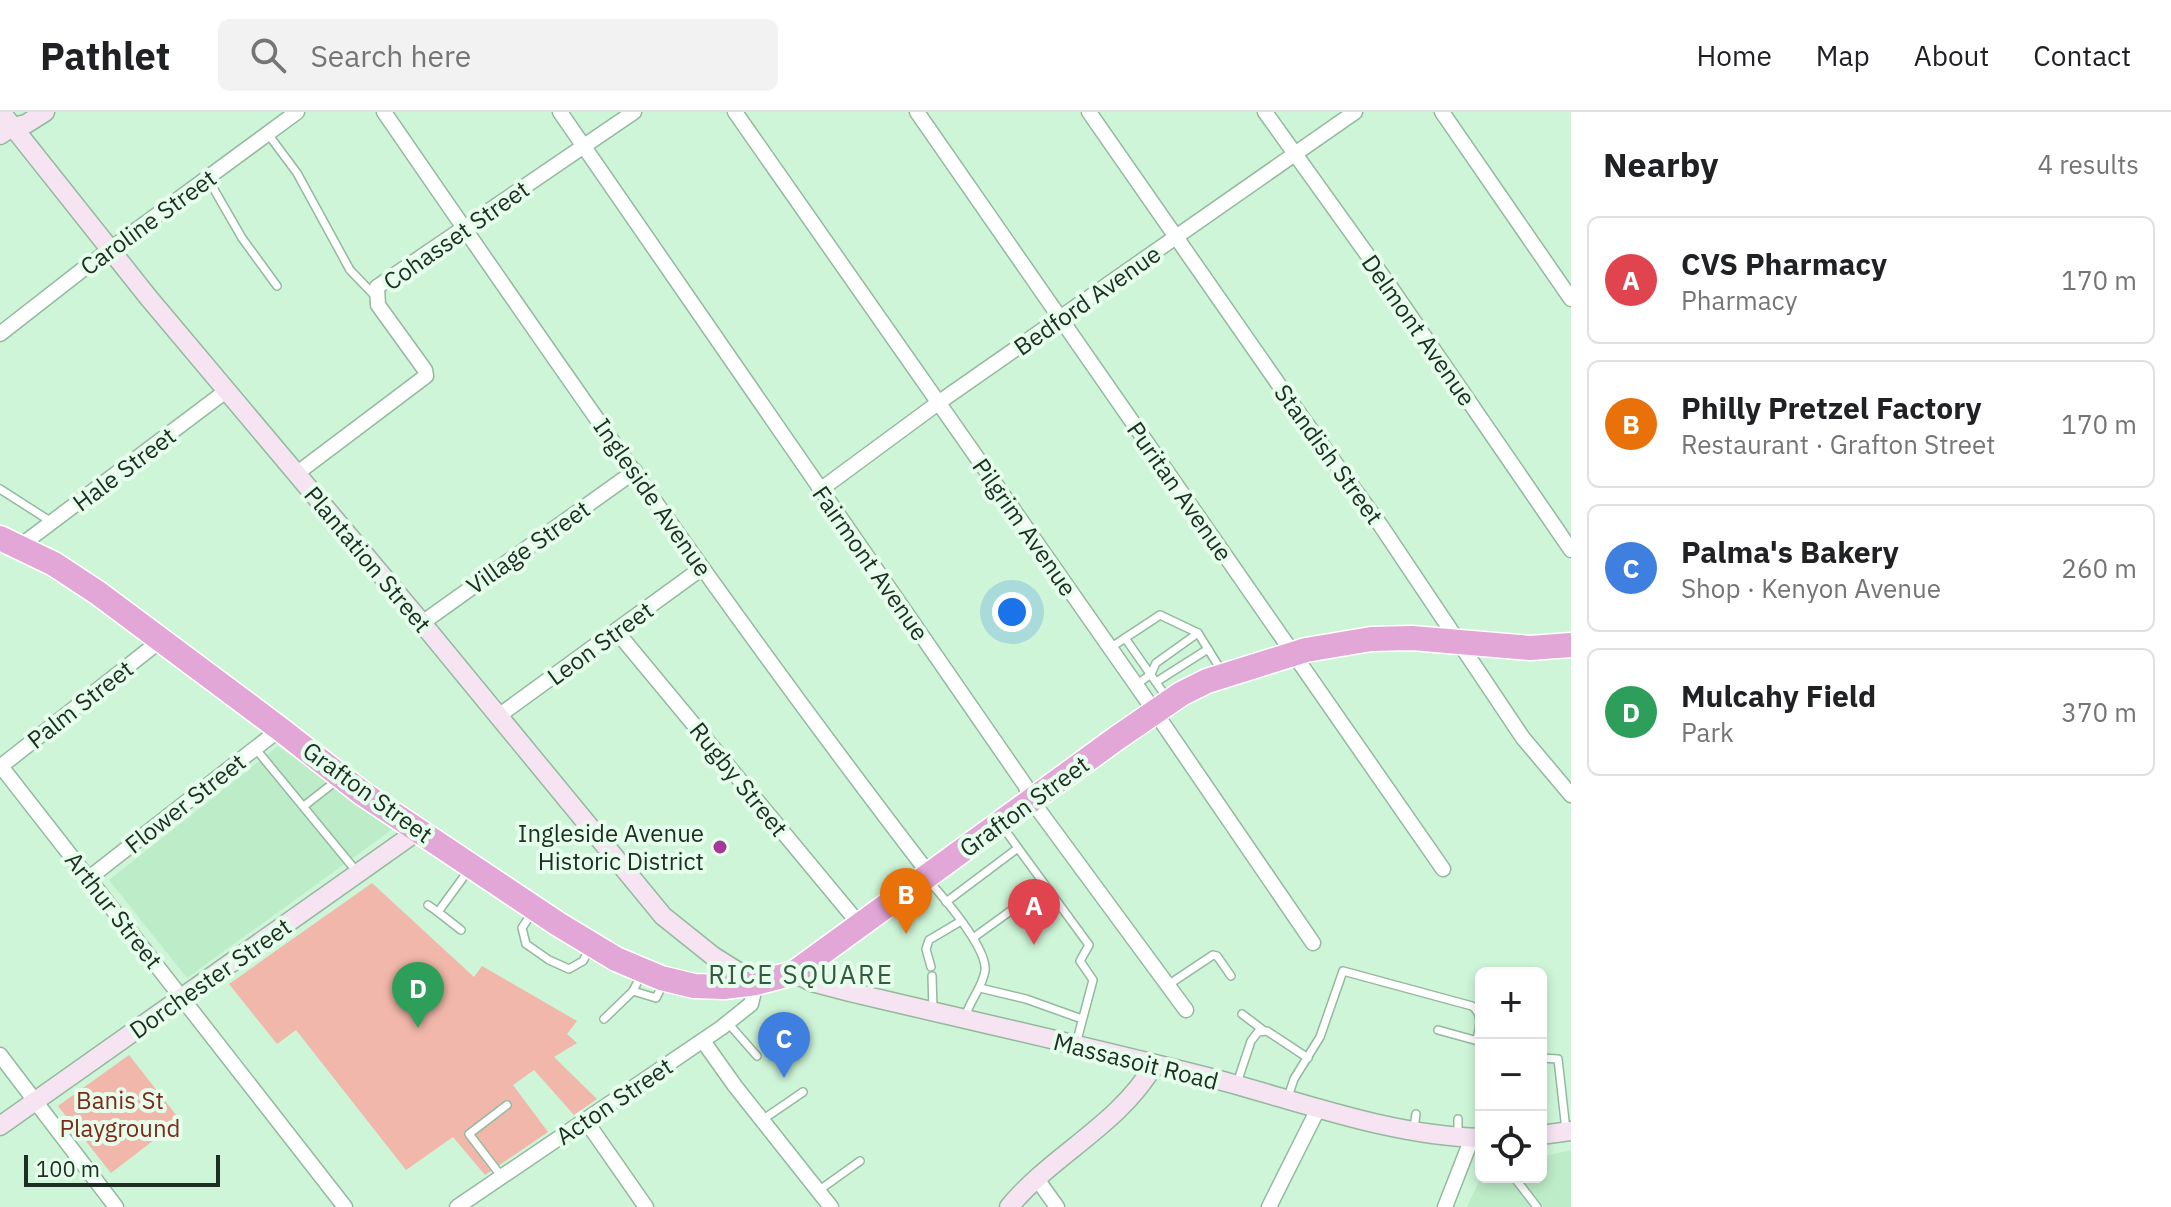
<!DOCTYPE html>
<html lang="en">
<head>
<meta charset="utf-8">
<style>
	:root { --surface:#fff; --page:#f2f2f2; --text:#202124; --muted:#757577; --line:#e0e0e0; --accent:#0b8043 }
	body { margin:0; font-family:"IBM Plex Sans",sans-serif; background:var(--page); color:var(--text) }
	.controls { position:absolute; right:24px; bottom:24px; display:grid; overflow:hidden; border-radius:12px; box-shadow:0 4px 12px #0003 }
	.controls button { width:72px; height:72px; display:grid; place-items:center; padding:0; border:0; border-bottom:2px solid var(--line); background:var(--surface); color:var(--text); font:40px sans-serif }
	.scale { position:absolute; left:24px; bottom:20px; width:196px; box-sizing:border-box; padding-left:8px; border:4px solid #1f2e23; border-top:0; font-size:22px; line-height:28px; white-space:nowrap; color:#1f2e23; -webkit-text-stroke:6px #e6feec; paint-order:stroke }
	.you { position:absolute; left:1012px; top:500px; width:28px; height:28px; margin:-20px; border:6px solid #fff; border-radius:50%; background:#1a73e8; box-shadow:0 0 0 12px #1a73e833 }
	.badge { display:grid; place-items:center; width:52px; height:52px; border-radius:50%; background:var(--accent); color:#fff; font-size:26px; font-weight:700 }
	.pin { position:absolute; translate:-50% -66px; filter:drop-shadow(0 2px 4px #0008) }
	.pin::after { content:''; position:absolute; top:42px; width:28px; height:24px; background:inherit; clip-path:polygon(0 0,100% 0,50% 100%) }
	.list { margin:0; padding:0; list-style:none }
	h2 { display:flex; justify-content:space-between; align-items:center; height:104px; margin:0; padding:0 32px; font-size:34px }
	h2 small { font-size:26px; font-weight:400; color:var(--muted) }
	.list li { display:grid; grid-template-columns:52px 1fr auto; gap:24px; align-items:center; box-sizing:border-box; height:128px; margin:0 16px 16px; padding:0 16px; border:2px solid var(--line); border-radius:12px }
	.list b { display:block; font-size:30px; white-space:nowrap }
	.list p { margin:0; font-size:26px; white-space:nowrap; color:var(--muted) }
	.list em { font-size:26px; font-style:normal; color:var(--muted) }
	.icon { flex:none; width:44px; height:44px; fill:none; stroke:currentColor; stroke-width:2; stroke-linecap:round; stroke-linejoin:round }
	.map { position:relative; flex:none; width:1571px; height:1095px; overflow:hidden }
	header { display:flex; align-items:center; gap:48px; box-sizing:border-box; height:112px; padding:0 40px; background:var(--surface); border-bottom:2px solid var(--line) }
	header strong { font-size:38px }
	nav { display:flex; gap:44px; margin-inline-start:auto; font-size:28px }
	.search { width:560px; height:72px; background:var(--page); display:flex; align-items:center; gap:20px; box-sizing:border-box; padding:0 28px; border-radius:12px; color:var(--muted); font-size:30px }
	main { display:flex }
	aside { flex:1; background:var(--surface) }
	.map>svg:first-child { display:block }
</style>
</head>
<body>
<header>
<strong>Pathlet</strong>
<div class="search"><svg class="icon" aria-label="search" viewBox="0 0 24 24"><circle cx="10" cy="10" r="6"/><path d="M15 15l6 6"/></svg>Search here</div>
<nav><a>Home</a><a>Map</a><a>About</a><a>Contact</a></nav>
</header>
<main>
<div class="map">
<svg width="1571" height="1095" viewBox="0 0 1571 1095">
	<rect width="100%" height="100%" fill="#cef5d8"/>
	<g fill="#bdecc9">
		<polygon points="278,634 393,717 187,866 109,768"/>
		<polygon points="1571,1038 1571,1095 1467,1095 1481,1065 1541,1065 1541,1045"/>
	</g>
	<g fill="#f1b7aa">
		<polygon points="372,771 474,865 482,854 577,909 567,922 577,931 554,945 597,987 574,1003 534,958 513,973 548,1020 485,1063 453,1025 406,1058 296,918 277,932 229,872"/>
		<polygon points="129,943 180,1008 111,1061 58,994"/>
	</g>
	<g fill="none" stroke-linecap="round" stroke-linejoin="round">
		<g stroke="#94b99e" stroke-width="10">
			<g id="lane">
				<polyline points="268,22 297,61 350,158 376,185"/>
				<polyline points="208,67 242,126 277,174"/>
				<polyline points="0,377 50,409"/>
				<polyline points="1125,526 1167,586"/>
				<polyline points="1110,536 1160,503 1198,521 1221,558"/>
				<polyline points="1156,570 1208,537"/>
				<polyline points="1136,573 1151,562 1156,551 1198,521"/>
				<polyline points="255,636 357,760"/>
				<polyline points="304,694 336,669"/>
				<polyline points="1003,715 1018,736"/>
				<path d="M 929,769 C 944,786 988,837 985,859 C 982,877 969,889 965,906"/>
				<polyline points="946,790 1018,736 1089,833 1080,849 1093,868 1076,932"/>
				<polyline points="428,793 438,800"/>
				<polyline points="533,799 522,816 526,832 549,848 569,857 583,849 589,838"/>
				<polyline points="461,818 438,800 468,759"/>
				<polyline points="973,826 1045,774"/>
				<polyline points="931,855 926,837 929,828 961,809"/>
				<polyline points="642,861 633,879 656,886 663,872"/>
				<polyline points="932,864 933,897"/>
				<polyline points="1168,873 1213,843 1217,844 1231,864"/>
				<polyline points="980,876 1026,887 1082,907"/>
				<polyline points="1242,902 1263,918"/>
				<polyline points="604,907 633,879"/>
				<polyline points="728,911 757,944"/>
				<polyline points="1438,918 1478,929"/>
				<polyline points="1541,946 1558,947 1566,1018"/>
				<polyline points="1237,971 1251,929 1258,920 1267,919 1308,946"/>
				<path d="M 1288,985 L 1294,967 L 1320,925 L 1343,859 L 1472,894 C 1484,903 1479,915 1477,928"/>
				<polyline points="762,1008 803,980"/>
				<polyline points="1414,1016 1416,1002"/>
				<polyline points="1458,1023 1458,1007"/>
				<polyline points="502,1065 469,1022 507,993"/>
				<polyline points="1514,1065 1537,1095"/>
				<polyline points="818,1079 860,1049"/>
			</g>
		</g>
		<g stroke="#94b99e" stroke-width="17">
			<g id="street">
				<path d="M 384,0 C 561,257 739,515 930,763"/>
				<polyline points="560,0 1025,673 1032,689 1186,898"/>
				<polyline points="735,0 1155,600 1313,831"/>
				<polyline points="917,0 1443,757"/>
				<polyline points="1089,0 1293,293 1381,414 1523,626 1571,683"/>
				<polyline points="1265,0 1389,173 1571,438"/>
				<polyline points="1442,0 1571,187"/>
				<polyline points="0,222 82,158 297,0"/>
				<polyline points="296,362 426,264 425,258 378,193 377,175 634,0"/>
				<polyline points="820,378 938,291 1355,0"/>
				<polyline points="20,434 226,279"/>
				<polyline points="422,511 635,359"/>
				<polyline points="617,520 860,813"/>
				<polyline points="497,605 702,456"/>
				<polyline points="0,653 345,1095"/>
				<polyline points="0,655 161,528"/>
				<polyline points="89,766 280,617"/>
				<polyline points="703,929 735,974 831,1095"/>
				<polyline points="0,943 116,1095"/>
				<polyline points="586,1009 646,1095"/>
				<polyline points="1037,1067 1057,1095"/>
				<polyline points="457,1095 721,916 751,892 756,871"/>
				<polyline points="1269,1095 1319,995"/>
				<polyline points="1445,1095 1472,1026"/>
			</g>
		</g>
		<g stroke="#94b99e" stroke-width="21">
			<g id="secondary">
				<polyline points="1,0 148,185 422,511 663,804 713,844 756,871"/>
				<polyline points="0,23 12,15 26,12 45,0"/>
				<path d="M 794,861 L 812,870 L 850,880 C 972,909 1094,936 1215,967 C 1302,990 1391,1024 1481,1026"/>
				<polyline points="0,1014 419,718"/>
				<polyline points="1541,1023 1571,1019"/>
				<path d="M 1009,1095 C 1053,1042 1119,1013 1154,953"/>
			</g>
		</g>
		<g stroke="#fff" stroke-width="27">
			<polyline id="highway" points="0,426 54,452 98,481 280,617 362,681 558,812 616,847 661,866 694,874 724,875 756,871 794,861 1117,626 1181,582 1207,569 1306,538 1371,527 1412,526 1530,536 1571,533"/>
		</g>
		<use href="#lane" stroke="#fff" stroke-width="7"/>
		<use href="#street" stroke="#fff" stroke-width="14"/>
		<use href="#secondary" stroke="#f6e4f3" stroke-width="18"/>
		<use href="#highway" stroke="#e2a6d7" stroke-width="24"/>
	</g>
	<circle fill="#a53898" stroke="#e6feec" stroke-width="3" cx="720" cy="735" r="8"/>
	<g text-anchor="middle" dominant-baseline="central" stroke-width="8" stroke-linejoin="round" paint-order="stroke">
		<g font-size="24" fill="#1f2e23" stroke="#e6feec">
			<text transform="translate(148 110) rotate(-36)">Caroline Street</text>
			<text transform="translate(456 123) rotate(-35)">Cohasset Street</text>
			<text transform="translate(1087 188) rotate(-35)">Bedford Avenue</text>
			<text transform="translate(1419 218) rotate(55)">Delmont Avenue</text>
			<text transform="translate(1329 342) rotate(54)">Standish Street</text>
			<text transform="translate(124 357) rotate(-37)">Hale Street</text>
			<text transform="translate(1180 379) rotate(55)">Puritan Avenue</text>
			<text transform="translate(653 385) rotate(55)">Ingleside Avenue</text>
			<text transform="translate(1025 415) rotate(55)">Pilgrim Avenue</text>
			<text transform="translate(528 435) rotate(-35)">Village Street</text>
			<text transform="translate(368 447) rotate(50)">Plantation Street</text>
			<text transform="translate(871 451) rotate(55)">Fairmont Avenue</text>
			<text transform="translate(600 531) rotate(-36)">Leon Street</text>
			<text transform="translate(80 592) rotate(-38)">Palm Street</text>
			<text transform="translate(739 667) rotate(51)">Rugby Street</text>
			<text transform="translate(368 680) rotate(36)">Grafton Street</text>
			<text transform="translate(185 691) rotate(-38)">Flower Street</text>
			<text transform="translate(1024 694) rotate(-36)">Grafton Street</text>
			<text transform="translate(114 798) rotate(52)">Arthur Street</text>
			<text transform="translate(210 866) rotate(-35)">Dorchester Street</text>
			<text transform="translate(1136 949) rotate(14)">Massasoit Road</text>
			<text transform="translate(614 989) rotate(-34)">Acton Street</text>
		</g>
		<g font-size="24" fill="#1f2e23" stroke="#e6feec" text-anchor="end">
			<text x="704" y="721">Ingleside Avenue<tspan x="704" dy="28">Historic District</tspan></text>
		</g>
		<g font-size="24" fill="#822a19" stroke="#e6feec">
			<text x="120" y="988">Banis St<tspan x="120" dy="28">Playground</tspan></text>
		</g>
		<g font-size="26" letter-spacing="2" fill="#365941" stroke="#e6feec">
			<text x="801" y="862">RICE SQUARE</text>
		</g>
	</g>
</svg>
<div class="controls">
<button>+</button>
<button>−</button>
<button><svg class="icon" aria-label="locate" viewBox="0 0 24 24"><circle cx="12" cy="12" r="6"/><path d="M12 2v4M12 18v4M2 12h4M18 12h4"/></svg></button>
</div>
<div class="scale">100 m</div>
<div class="you"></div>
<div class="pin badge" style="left:1034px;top:833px;background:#e0444e">A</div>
<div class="pin badge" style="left:906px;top:822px;background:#e8710a">B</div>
<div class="pin badge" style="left:784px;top:966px;background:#3f7fe0">C</div>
<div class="pin badge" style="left:418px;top:916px;background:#2e9e5b">D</div>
</div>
<aside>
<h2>Nearby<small>4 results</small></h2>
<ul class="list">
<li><span class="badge" style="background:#e0444e">A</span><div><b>CVS Pharmacy</b><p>Pharmacy</p></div><em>170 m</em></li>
<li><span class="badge" style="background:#e8710a">B</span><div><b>Philly Pretzel Factory</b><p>Restaurant · Grafton Street</p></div><em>170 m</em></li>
<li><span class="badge" style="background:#3f7fe0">C</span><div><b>Palma's Bakery</b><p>Shop · Kenyon Avenue</p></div><em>260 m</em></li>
<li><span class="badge" style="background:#2e9e5b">D</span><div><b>Mulcahy Field</b><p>Park</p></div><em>370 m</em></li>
</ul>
</aside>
</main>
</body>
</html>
